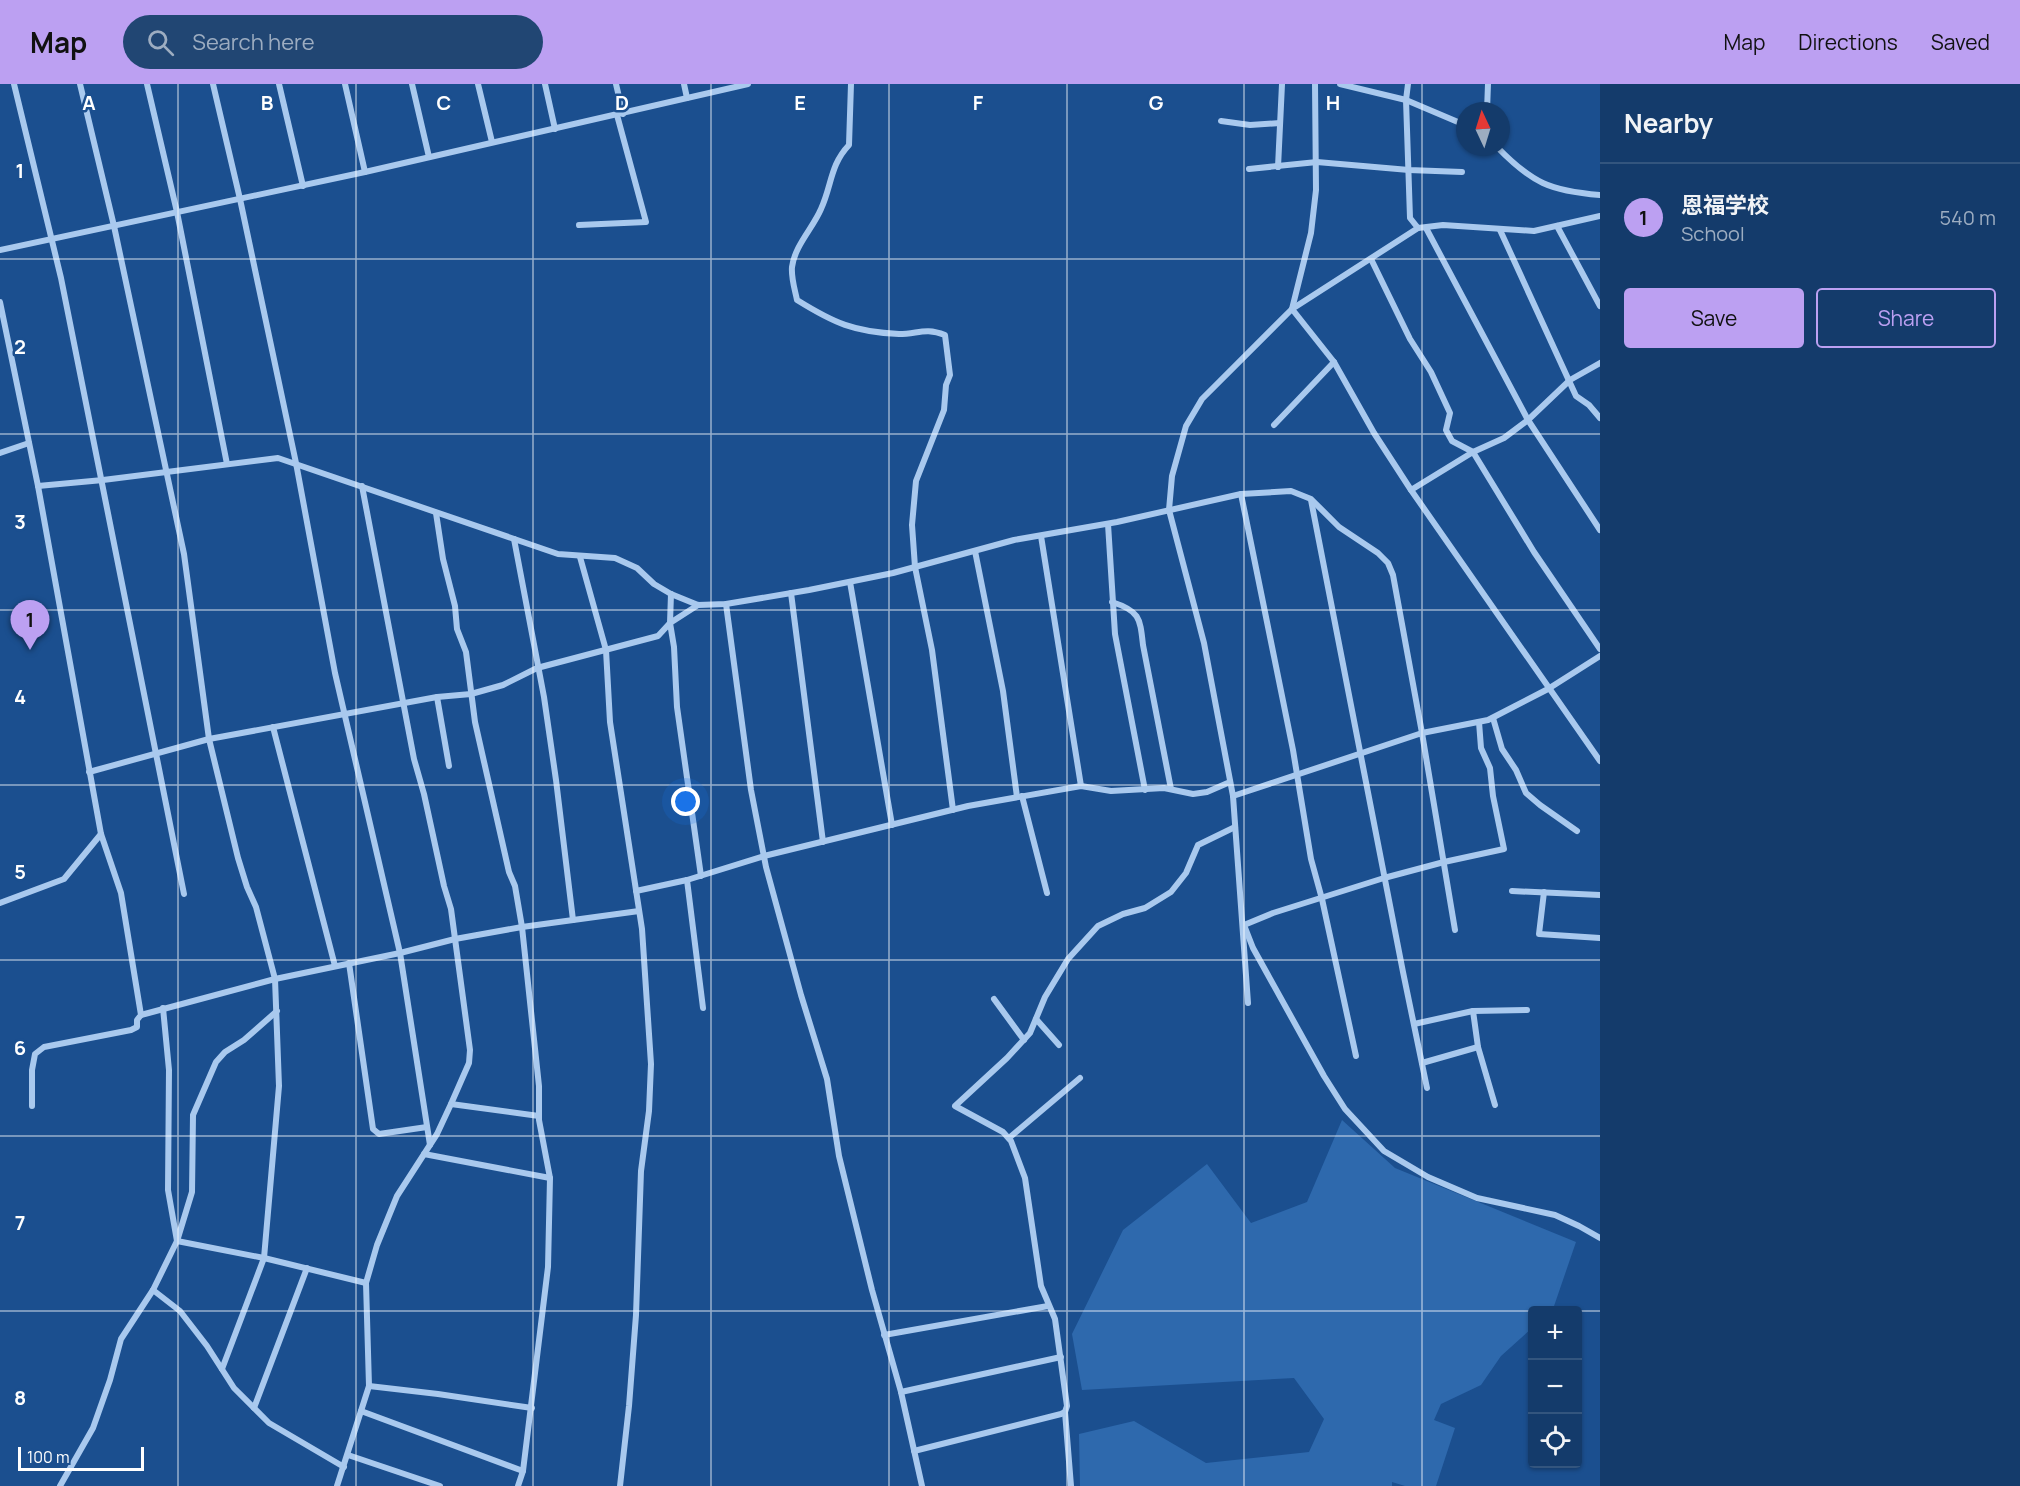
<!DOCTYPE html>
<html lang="en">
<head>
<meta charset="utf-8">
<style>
	:root { --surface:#143b6b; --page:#214673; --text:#f1f3f6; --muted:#9dadc1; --line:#33557e; --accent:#bca0f2 }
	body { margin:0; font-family:Manrope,"Noto Sans SC",sans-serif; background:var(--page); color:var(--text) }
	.controls { position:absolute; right:18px; bottom:18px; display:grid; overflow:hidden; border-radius:6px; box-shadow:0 2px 4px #0004 }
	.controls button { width:54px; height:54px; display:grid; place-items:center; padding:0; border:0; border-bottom:2px solid var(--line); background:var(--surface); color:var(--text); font:30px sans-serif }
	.compass { position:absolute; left:1456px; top:18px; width:54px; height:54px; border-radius:50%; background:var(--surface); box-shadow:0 2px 4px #0004; rotate:356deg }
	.scale { position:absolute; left:18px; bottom:15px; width:126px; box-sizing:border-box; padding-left:6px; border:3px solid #fff; border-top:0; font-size:16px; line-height:21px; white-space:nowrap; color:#fff; -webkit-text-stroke:4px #1b4f8f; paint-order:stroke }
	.you { position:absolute; left:686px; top:718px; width:21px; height:21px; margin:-15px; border:4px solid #fff; border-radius:50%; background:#1a73e8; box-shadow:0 0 0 9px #1a73e833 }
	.badge { display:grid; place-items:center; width:39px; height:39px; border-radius:50%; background:var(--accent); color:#111; font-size:20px; font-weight:700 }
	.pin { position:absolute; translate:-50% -50px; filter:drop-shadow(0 2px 3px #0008) }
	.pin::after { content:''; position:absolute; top:32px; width:21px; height:18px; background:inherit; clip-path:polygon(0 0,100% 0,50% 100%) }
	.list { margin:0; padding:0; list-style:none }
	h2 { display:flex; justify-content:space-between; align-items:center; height:78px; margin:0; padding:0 24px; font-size:26px }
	h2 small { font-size:20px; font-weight:400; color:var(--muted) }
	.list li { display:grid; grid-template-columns:39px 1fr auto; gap:18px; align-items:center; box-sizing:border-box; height:108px; padding:0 24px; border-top:2px solid var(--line) }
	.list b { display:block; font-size:22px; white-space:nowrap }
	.list p { margin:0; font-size:20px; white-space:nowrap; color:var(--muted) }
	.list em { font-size:20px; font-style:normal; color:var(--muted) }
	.actions { display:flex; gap:12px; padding:18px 24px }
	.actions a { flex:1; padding:14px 0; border:2px solid var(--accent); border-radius:6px; text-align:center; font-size:21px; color:var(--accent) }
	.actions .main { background:var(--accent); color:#111 }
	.icon { flex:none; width:33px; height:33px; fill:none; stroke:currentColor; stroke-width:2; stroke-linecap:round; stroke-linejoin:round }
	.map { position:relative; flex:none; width:1600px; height:1402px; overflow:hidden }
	header { display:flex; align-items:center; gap:36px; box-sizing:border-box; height:84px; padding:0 30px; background:var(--accent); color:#111 }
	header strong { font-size:28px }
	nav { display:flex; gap:33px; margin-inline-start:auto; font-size:21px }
	.search { width:420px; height:54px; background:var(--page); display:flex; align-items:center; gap:15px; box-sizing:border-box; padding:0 21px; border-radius:33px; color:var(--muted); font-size:22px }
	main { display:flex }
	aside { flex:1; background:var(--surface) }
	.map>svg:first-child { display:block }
</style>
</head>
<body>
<header>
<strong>Map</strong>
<div class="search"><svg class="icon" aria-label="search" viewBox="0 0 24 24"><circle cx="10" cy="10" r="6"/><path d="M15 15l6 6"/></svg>Search here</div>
<nav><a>Map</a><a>Directions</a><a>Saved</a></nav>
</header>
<main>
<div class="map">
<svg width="1600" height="1402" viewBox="0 0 1600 1402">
	<rect width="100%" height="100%" fill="#1b4f8f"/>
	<polygon fill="#2e69ad" points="1342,1036 1395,1084 1576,1158 1553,1225 1551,1226 1532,1226 1532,1244 1501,1272 1481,1301 1441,1320 1434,1336 1455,1344 1436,1402 1405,1402 1392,1398 1392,1402 1080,1402 1079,1350 1134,1337 1206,1379 1309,1368 1324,1335 1294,1294 1082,1306 1072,1250 1123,1146 1207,1080 1251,1139 1307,1118"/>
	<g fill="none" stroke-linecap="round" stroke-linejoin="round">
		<g stroke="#a9c9ee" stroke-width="6">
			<polyline points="14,0 61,194 184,810"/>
			<polyline points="80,0 114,142 184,470 209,655 238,774 247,803 256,823 275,895 279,1002 264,1174 222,1285"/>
			<polyline points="147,0 177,128 227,380"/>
			<polyline points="213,0 240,115 296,379 335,589 400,869 430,1061"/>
			<polyline points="279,0 303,102"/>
			<polyline points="345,0 365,88"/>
			<polyline points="412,0 429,73"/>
			<polyline points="478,0 492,58"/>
			<polyline points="545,0 555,45"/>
			<polyline points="616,0 623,30"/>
			<polyline points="684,0 687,14"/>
			<path d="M 851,0 L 849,61 C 830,81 832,101 821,125 C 813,144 795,161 792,183 C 791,194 795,206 797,216 C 834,239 854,248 899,250 C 918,250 925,243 945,251 L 950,291 L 946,301 L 944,326 L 916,397 L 912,441 L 915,483 L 932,566 L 953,726"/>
			<polyline points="1340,0 1406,16 1465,41"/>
			<polyline points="1408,0 1406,16 1410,134 1418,144"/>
			<polyline points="1487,27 1488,0"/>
			<polyline points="1221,37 1250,41 1280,39"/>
			<path d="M 1497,63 C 1532,99 1550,107 1600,111"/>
			<polyline points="1278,83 1282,0"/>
			<polyline points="1249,85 1317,78 1409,86 1462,88"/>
			<polyline points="1600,132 1534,147 1443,141 1418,144 1292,225 1334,278 1374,349 1411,406 1600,677"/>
			<polyline points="579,141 646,138 617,31"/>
			<polyline points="1557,142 1600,222"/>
			<polyline points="1426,144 1528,336 1600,446"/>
			<polyline points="1500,146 1576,312 1589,321 1600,334"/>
			<polyline points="0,166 365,88 748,0"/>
			<polyline points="1371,175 1410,255 1431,288 1450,329 1446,346 1452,357 1473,368 1534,468 1600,565"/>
			<polyline points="0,218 38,402 101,750 121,809 141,931 137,936 137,943 131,946 44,963 35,970 32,986 32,1022"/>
			<polyline points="1274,341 1334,278"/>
			<polyline points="0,369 29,359"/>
			<polyline points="38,402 103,396 278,374 558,470 615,474 637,484 654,500 671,510 698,521 726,520 809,506 893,489 1014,456 1117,438 1241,410 1291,407 1311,415 1339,443 1378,469 1388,479 1393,491 1422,649 1488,636 1548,605 1600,572"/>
			<polyline points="1411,406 1473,368 1504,354 1528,336 1570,296 1600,279"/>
			<polyline points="1241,410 1293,666 1311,775 1322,815 1356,972"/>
			<polyline points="1311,416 1403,888 1427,1004"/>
			<polyline points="436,429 443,475 455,522 457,545 466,568 475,638 509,788 515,802 522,843 539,1002 539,1036 550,1094 548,1183 523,1387 518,1402"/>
			<polyline points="1108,440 1115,550 1145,706"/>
			<polyline points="1041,452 1081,702"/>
			<polyline points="514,455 544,613 556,696 573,836"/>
			<polyline points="975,467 1003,607 1017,713"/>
			<polyline points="580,473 606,566 610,638 642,845 651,980 649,1027 641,1087 636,1231 629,1322 620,1402"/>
			<polyline points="850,498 892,741"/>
			<polyline points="791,509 823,758"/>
			<path d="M 1112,518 C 1140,527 1140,534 1143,561 L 1171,705"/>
			<polyline points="726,520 751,706 766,783 801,911 827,995 839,1072 872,1206 901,1308 922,1402"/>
			<polyline points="698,521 670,539 674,563 677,623 701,792"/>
			<polyline points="437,613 449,682"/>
			<polyline points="1493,634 1502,665 1516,686 1526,709 1540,721 1577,747"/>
			<polyline points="1479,638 1481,664 1490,684 1493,712 1504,765 1444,778 1384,794 1273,829 1244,841 1253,864 1324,992 1345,1025 1384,1067 1428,1093 1477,1114 1555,1131 1579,1142 1600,1154"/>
			<polyline points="273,643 335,882"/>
			<polyline points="89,688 209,655 437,613 471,610 503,601 537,584 658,552 670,539 671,510"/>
			<polyline points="1022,712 1047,809"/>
			<polyline points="1233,712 1422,649 1455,846"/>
			<polyline points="687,796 703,924"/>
			<polyline points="636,807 687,796 764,772 968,722 1081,702 1111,707 1164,704 1193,710 1207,708 1230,698"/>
			<polyline points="1512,807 1600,811"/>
			<polyline points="1544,808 1539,850 1600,854"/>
			<polyline points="0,819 64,795 101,750"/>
			<polyline points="349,879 373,1045 379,1050 427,1043"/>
			<polyline points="994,915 1024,956"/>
			<polyline points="1248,919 1233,712 1204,559 1169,426 1172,392 1186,342 1202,315 1292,225 1311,149 1316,106 1315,0"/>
			<polyline points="163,924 169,986 168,1106 177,1157 264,1174 366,1199"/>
			<polyline points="1473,927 1478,963 1495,1021"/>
			<polyline points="141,931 275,895 400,869 455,855 522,843 639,827"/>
			<polyline points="1036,935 1059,961"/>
			<polyline points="1414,940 1473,927 1527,926"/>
			<polyline points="1422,979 1478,963"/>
			<polyline points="451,1020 539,1032"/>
			<polyline points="1009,1054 1080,994"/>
			<polyline points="424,1070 550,1094"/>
			<polyline points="153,1206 180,1227 207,1262 234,1304 269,1339 344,1383"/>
			<polyline points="884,1251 1048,1222"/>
			<polyline points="369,1302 438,1310 532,1324"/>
			<polyline points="901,1308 1061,1273"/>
			<polyline points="254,1324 307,1184"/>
			<polyline points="361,1327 523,1387"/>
			<polyline points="1065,1328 1071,1402"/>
			<polyline points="914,1367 1061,1330 1065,1328 1067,1322 1055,1235 1041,1202 1025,1094 1011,1057 1003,1048 955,1022 1007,974 1030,949 1045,913 1068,875 1098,842 1123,830 1145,824 1171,808 1186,789 1198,761 1235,743"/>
			<polyline points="348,1371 440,1402"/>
			<polyline points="60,1402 93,1344 110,1296 121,1255 153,1206 177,1157 192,1108 193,1031 216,978 225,968 244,956 277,927"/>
			<polyline points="337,1402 369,1302 366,1199 377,1161 397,1112 437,1050 451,1020 469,979 470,966 451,825 444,802 424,710 414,675 362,402"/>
		</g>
	</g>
	<path fill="none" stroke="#fff" stroke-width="1.5" stroke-opacity="0.55" d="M 178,0 L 178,1402M 356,0 L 356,1402M 533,0 L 533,1402M 711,0 L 711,1402M 889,0 L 889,1402M 1067,0 L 1067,1402M 1244,0 L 1244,1402M 1422,0 L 1422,1402M 0,175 L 1600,175M 0,350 L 1600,350M 0,526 L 1600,526M 0,701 L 1600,701M 0,876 L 1600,876M 0,1052 L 1600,1052M 0,1227 L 1532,1227M 1578,1227 L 1600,1227"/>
	<g font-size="20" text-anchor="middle" font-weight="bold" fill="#fff" stroke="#1b4f8f" stroke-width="5" stroke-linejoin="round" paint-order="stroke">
		<text x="89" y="26">A</text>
		<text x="267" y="26">B</text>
		<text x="444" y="26">C</text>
		<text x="622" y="26">D</text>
		<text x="800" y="26">E</text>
		<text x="978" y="26">F</text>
		<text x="1156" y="26">G</text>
		<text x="1333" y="26">H</text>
		<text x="20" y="94">1</text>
		<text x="20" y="270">2</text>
		<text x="20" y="445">3</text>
		<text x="20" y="620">4</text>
		<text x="20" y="795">5</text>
		<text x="20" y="971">6</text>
		<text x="20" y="1146">7</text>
		<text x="20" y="1321">8</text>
	</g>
</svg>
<div class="controls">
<button>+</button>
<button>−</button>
<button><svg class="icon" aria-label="locate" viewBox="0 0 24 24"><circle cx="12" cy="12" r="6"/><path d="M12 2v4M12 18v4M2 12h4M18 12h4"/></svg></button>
</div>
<svg class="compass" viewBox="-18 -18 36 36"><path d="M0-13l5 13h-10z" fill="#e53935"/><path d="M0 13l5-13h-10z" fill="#9dadc1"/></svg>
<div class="scale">100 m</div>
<div class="you"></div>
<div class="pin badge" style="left:30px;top:566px">1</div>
</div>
<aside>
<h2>Nearby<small></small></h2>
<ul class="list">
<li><span class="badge">1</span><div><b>恩福学校</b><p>School</p></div><em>540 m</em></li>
</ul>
<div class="actions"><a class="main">Save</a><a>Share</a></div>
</aside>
</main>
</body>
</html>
